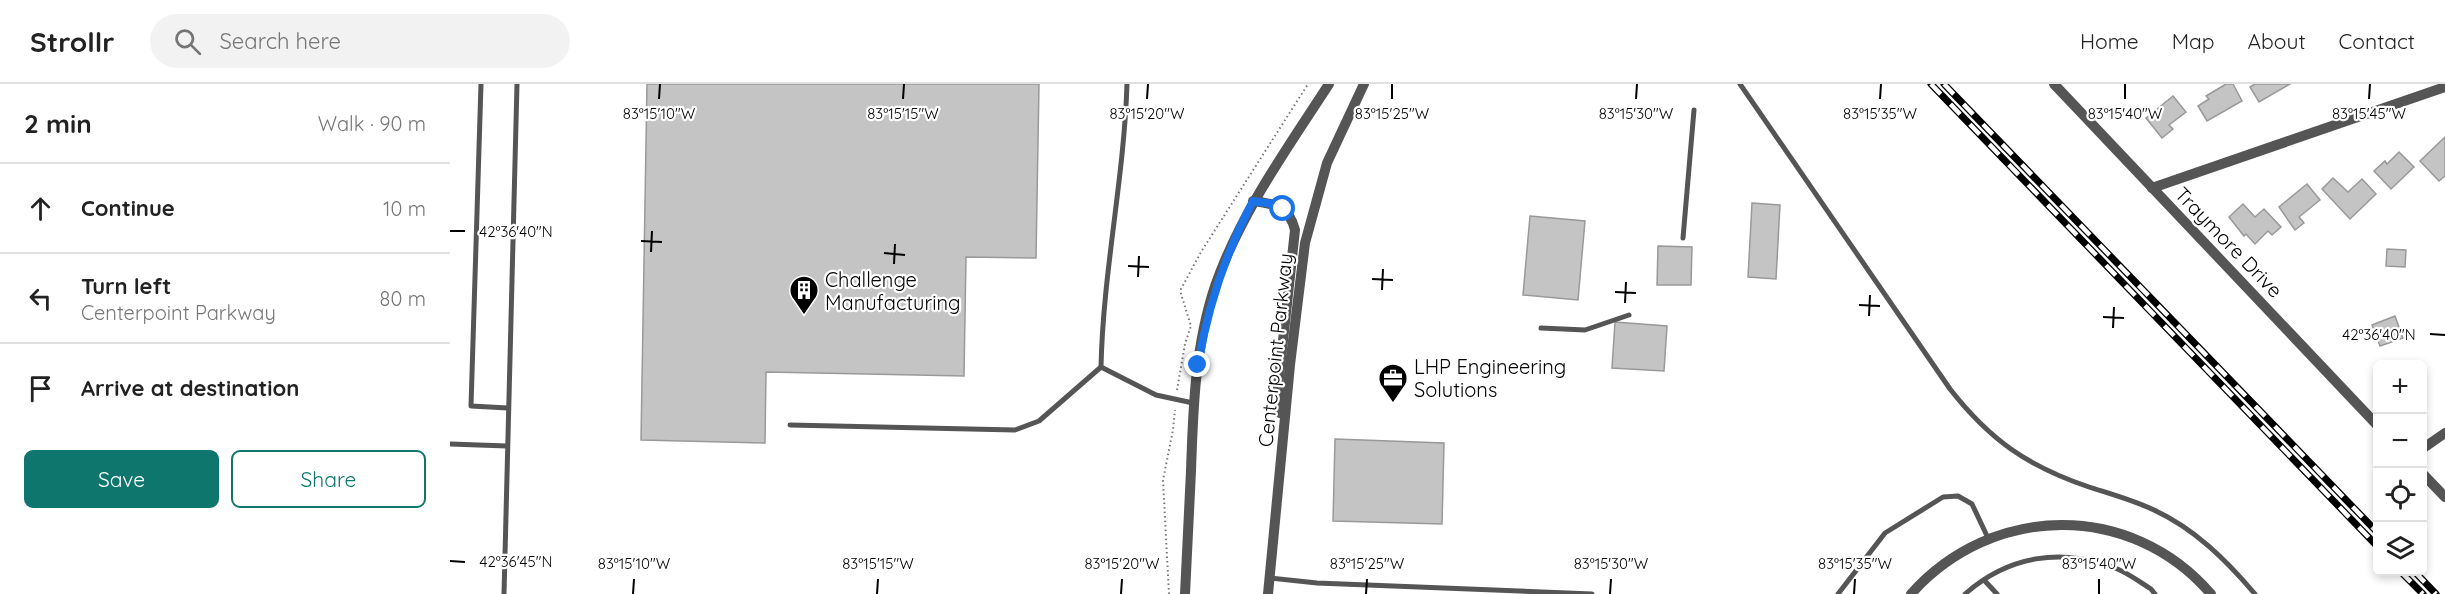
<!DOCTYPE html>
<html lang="en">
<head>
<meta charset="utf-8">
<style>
	:root { --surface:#fff; --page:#f2f2f2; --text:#222; --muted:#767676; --line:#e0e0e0; --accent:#0f766e }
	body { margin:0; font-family:Quicksand,sans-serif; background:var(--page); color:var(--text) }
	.controls { position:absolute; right:18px; bottom:18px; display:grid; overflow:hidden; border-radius:9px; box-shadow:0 3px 9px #0003 }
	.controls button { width:54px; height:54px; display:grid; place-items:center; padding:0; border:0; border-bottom:2px solid var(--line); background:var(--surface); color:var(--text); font:30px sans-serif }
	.stop { position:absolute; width:18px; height:18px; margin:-14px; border:4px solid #1a73e8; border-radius:50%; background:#fff }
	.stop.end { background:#1a73e8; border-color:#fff; box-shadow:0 2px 6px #0008 }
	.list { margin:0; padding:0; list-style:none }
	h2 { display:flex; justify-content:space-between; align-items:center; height:78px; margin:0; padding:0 24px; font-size:26px }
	h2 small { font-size:20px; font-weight:400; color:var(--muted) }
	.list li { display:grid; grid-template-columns:39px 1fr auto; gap:18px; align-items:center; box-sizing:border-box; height:90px; padding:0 24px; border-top:2px solid var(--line) }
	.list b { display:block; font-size:22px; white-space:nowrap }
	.list p { margin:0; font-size:20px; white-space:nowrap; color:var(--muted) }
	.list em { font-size:20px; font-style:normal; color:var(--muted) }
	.actions { display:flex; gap:12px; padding:18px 24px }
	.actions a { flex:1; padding:14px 0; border:2px solid var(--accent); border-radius:9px; text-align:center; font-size:21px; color:var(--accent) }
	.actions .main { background:var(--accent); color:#fff }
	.icon { flex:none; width:33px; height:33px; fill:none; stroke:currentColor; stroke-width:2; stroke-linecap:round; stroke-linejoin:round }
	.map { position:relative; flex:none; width:1995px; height:510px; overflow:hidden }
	header { display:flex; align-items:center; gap:36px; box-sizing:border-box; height:84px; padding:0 30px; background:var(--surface); border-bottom:2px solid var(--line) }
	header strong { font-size:28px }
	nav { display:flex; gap:33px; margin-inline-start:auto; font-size:21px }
	.search { width:420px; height:54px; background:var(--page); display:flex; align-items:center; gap:15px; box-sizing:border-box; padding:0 21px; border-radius:33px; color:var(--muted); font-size:22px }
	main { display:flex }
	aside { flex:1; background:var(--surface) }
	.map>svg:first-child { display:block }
</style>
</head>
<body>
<header>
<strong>Strollr</strong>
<div class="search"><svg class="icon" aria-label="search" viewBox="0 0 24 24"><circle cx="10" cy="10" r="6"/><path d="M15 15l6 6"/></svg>Search here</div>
<nav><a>Home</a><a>Map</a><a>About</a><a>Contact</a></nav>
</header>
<main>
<aside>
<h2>2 min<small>Walk · 90 m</small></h2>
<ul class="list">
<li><svg class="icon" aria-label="ahead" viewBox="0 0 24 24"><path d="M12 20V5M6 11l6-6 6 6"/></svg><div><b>Continue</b></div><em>10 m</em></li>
<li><svg class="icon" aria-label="left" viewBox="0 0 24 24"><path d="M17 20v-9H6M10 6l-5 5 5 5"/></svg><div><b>Turn left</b><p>Centerpoint Parkway</p></div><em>80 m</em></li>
<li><svg class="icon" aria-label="arrive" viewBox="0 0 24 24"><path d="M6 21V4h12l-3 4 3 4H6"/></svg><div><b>Arrive at destination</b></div></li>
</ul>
<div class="actions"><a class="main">Save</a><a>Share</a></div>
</aside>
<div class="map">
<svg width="1995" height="510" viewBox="0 0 1995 510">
	<rect width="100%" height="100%" fill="#fff"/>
	<g fill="#c4c4c4" stroke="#999" stroke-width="1.5">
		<polygon points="197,0 589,0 586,174 516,173 514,292 316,288 315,359 191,356"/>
		<polygon points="1776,0 1783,0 1792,17 1757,37 1748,22 1759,15 1756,12"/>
		<polygon points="1805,0 1840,0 1809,18 1800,3"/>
		<polygon points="1723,12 1736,28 1719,41 1723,45 1712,54 1696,34"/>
		<polygon points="1995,53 1995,92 1989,97 1970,77"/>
		<polygon points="1949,68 1964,83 1941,105 1924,87 1935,77 1937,80"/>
		<polygon points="1883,94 1898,108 1912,95 1926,110 1900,135 1872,105"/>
		<polygon points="1857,100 1870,116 1849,133 1854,139 1845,146 1829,123"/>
		<polygon points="1302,119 1330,121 1326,195 1298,193"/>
		<polygon points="1793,120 1805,133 1814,125 1831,143 1822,151 1818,147 1805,160 1796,150 1794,152 1779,133"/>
		<polygon points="1080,132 1135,137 1128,216 1073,211"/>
		<polygon points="1208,162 1242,163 1241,201 1207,201"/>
		<polygon points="1937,165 1956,166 1955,183 1936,182"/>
		<polygon points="1945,232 1953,254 1930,262 1922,241"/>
		<polygon points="1165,238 1217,242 1214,287 1162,284"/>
		<polygon points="885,355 994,359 992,440 883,437"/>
	</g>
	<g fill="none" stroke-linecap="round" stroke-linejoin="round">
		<g stroke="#777" stroke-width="2" stroke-dasharray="1.5 3" stroke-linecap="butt">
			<polyline points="727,306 735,260 741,242 731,210 731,205 751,168 858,0"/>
			<polyline points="719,510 713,396 723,346 725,326"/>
		</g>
		<g stroke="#555" stroke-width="5">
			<polyline points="31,0 21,322 58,324"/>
			<path d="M 677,0 C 674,95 653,188 651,283 L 706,311 L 743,319"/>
			<path d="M 1290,0 L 1500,305 C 1540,356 1577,382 1639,403 C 1661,410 1683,416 1704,426 C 1745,445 1776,476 1805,510"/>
			<polyline points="1233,154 1244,26"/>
			<polyline points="1091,244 1135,246 1179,231"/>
			<polyline points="340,341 565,346 589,337 651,283"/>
			<polyline points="0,360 57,362"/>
			<polyline points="819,494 867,499 1142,510"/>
			<polyline points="1534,496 1547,510"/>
			<polyline points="54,510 67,0"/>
			<polyline points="1388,510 1435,449 1493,413 1508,412 1522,420 1538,454"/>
			<path d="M 1515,510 C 1558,472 1611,463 1665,484 C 1678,489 1690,498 1701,505 L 1705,510"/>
		</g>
		<g stroke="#555" stroke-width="10">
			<polyline points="1604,0 1928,342"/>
			<polyline points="1702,104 1995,3"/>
			<path d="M 803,117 C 826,120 839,122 845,146 L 828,303 L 830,329"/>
			<polyline points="1972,365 1995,349"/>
			<polyline points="1972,389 1995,413"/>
			<path d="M 735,510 C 737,469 739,428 741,387 C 743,325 745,262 765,202 C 791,128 837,65 879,0"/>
			<polyline points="818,510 840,281 855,159 877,79 914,0"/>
			<path d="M 1461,510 C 1542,419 1681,417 1761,510"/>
		</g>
		<g stroke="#000" stroke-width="7">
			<g id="rail">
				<polyline points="1481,0 1928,463"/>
				<polyline points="1494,0 1928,449"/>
				<polyline points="1951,488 1973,510"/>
				<polyline points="1965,488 1986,510"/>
			</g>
		</g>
		<use href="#rail" stroke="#fff" stroke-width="4.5" stroke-dasharray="14" stroke-linecap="butt"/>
	</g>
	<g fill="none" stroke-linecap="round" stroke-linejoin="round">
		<path stroke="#1a73e8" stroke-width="8" d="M 748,281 C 758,221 775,170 803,117 L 823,120 L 833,125"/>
	</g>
	<path fill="none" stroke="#000" stroke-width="2" d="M 209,15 L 210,0M 453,15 L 454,0M 697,15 L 698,0M 942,15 L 942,0M 1186,15 L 1187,0M 1430,15 L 1431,0M 1675,15 L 1675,0M 1919,15 L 1920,0M 0,147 L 15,147M 191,157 L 212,158M 201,168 L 202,147M 434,169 L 455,171M 444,180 L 445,160M 678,182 L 699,183M 688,193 L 689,172M 922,195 L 943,196M 932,206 L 933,185M 1165,208 L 1186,209M 1175,219 L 1176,198M 1409,221 L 1430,222M 1419,232 L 1420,211M 1653,233 L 1674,234M 1663,244 L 1664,223M 1980,250 L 1995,251M 0,477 L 15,478M 183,510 L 184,495M 427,510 L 428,495M 671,510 L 672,495M 916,510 L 917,495M 1160,510 L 1161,495M 1404,510 L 1405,495M 1649,510 L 1649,495"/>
	<defs>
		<g id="building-pin" transform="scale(1.5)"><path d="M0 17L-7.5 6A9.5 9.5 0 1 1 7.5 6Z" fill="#000" stroke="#fff"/><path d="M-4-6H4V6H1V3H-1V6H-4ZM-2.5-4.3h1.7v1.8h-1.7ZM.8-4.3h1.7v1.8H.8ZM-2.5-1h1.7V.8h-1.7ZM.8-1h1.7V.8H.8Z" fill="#fff"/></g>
		<g id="office-pin" transform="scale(1.5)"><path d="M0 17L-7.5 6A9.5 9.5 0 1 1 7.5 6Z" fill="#000" stroke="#fff"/><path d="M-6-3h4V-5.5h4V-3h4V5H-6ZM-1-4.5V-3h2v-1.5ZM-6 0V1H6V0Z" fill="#fff"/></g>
	</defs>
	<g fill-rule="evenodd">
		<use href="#building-pin" x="354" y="206"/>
		<use href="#office-pin" x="943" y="294"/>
	</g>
	<g text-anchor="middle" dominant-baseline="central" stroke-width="4.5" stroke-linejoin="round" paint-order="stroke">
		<g font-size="20" fill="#000" stroke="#fff">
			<text transform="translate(1779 158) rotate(46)">Traymore Drive</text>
			<text transform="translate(825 266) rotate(-84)">Centerpoint Parkway</text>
		</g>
		<g font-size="20" fill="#000" stroke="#fff" text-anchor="start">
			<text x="375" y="195">Challenge<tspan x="375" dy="23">Manufacturing</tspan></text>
			<text x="964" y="282">LHP Engineering<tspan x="964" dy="23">Solutions</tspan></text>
		</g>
	</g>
	<g font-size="15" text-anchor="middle" fill="#000" stroke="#fff" stroke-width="4.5" stroke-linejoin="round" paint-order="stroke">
		<text x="209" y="35">83°15'10"W</text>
		<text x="453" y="35">83°15'15"W</text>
		<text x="697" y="35">83°15'20"W</text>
		<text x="942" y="35">83°15'25"W</text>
		<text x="1186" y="35">83°15'30"W</text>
		<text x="1430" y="35">83°15'35"W</text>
		<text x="1675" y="35">83°15'40"W</text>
		<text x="1919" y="35">83°15'45"W</text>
		<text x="66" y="153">42°36'40"N</text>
		<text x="1929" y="256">42°36'40"N</text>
		<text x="66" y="483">42°36'45"N</text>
		<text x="184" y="485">83°15'10"W</text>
		<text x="428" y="485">83°15'15"W</text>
		<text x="672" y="485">83°15'20"W</text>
		<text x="917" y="485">83°15'25"W</text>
		<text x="1161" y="485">83°15'30"W</text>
		<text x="1405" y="485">83°15'35"W</text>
		<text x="1649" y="485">83°15'40"W</text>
	</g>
</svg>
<div class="controls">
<button>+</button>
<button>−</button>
<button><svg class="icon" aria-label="locate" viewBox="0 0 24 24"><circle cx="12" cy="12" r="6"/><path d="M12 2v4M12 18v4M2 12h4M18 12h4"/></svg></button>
<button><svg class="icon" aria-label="layers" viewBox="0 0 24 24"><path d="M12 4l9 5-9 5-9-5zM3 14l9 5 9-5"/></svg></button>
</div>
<div class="stop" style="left:833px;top:125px"></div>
<div class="stop end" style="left:748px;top:281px"></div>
</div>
</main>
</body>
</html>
